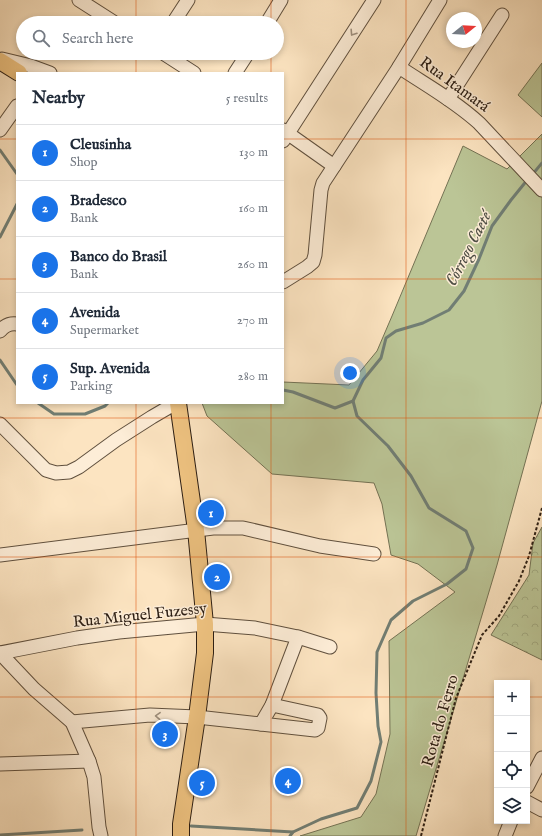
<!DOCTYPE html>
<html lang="en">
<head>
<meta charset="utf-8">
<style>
	:root { --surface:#fff; --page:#f6f6f7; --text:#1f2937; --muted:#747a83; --line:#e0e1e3; --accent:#1a73e8 }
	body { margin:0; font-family:"IM FELL English",serif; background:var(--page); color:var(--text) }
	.controls { position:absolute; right:12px; bottom:12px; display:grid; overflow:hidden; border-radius:0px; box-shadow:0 2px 6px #0003 }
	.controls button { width:36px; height:36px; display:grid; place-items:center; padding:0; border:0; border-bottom:1px solid var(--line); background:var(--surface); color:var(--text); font:20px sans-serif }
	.compass { position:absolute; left:446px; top:12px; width:36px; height:36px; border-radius:50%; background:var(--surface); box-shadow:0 2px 6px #0003; rotate:72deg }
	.you { position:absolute; left:350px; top:373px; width:14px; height:14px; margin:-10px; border:3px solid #fff; border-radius:50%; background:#1a73e8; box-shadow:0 0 0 6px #1a73e833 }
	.badge { display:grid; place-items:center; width:26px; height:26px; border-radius:50%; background:var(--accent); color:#fff; font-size:13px; font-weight:700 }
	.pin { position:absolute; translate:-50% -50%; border:2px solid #fff; box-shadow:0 1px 4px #0006 }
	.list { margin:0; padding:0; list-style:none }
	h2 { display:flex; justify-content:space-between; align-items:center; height:52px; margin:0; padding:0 16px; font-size:17px }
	h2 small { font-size:13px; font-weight:400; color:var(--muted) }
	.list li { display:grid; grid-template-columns:26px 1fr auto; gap:12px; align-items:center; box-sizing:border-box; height:56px; padding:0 16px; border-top:1px solid var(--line) }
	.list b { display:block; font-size:15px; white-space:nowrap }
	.list p { margin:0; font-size:13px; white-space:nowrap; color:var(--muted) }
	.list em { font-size:13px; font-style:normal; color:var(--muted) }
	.icon { flex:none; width:22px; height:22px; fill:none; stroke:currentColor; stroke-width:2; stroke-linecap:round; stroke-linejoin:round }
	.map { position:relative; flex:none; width:542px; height:836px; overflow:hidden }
	.search { position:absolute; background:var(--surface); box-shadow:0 2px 6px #0003; left:16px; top:16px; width:268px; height:44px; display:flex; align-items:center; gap:10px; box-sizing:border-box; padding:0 14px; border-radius:22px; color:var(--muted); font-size:15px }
	.panel { position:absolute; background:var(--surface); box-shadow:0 2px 6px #0003; left:16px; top:72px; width:268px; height:332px; border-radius:0px }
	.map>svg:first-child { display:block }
</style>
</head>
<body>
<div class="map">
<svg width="542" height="836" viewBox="0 0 542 836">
	<defs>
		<pattern id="forest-crowns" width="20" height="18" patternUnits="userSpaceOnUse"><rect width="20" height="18" fill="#bbc596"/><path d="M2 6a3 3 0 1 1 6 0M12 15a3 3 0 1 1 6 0" fill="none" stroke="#a1a980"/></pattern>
	</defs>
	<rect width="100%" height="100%" fill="#fce4c1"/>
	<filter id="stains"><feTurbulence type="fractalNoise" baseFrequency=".005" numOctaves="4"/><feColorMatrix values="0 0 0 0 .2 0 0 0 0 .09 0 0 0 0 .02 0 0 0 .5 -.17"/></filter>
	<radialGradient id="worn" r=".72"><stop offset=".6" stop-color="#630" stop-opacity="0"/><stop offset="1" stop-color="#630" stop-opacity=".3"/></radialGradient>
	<g fill="#bbc596" stroke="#747254">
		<polygon points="542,63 542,117 518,95"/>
		<polygon points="542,134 542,401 497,565 416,836 300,836 361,817 376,794 390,734 389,641 455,592 418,564 391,555 382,504 374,483 272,474 207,416 202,403 283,403 283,382 349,385 377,351 392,316 463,146 507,169"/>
	</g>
	<polygon fill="url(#forest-crowns)" stroke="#747254" points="542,527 542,660 491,635 529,575 533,543"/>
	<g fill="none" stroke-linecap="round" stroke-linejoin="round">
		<g stroke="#717e74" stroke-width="3">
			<polyline points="0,150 17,174"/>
			<polyline points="532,175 542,163"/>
			<polyline points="0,237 17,204"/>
			<polyline points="0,360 17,385"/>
			<polyline points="283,390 293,392 335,408 353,401 363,380 381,358 386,338 396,331 423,323 449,310 464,291 479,259 492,226 511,200 528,179"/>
			<polyline points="38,403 54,414 85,414 105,406 108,403"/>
			<polyline points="191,826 293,832"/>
			<polyline points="0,835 82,830"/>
			<polyline points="290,836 293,832 321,819 357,808 371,781 381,742 378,726 376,693 377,652 391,620 413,601 447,584 466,569 473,548 466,531 429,508 411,476 388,446 357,416 353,401"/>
		</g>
		<g stroke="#60503e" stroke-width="15">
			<g id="minor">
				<polyline points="79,0 115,23"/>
				<polyline points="173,23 188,0"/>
				<polyline points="267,23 281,0"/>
				<polyline points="163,53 194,73"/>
				<polyline points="2,59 31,66 50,73"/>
				<path d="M 399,67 C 426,85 455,101 479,123 L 542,190"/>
				<polyline points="235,73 248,53"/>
				<polyline points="448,99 502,15"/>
				<polyline points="0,130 17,106"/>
				<polyline points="283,130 334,166"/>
				<polyline points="283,141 374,0"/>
				<polyline points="283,282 307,267 313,262 315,255 320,201 321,190 323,183 399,67 440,0"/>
				<path d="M 0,331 C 5,325 10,323 17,324"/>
				<polyline points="0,424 46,470 56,473 69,472 79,467 116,440 152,417 176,403"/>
				<polyline points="0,555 213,528 243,528 320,546 374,554"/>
				<polyline points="0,653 77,638 119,632 205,624 255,628 298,637 330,647"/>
				<polyline points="0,653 34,689 72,722 89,761 94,777 99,827 101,836"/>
				<polyline points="72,722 150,715 197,717 261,724 272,705 298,637"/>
				<polyline points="261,724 315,730 318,728 320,718 318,715 272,705"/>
				<polyline points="0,764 89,761"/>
				<polyline points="527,787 542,758"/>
				<polyline points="527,802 542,810"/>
				<polyline points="505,836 511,821"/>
			</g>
		</g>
		<g stroke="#2c1e13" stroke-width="18">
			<g id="major">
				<polyline points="0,61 19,73"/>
				<polyline points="178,403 196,530 205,624 205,653 197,717 181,824 181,836"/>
			</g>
		</g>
		<polyline stroke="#2c1e13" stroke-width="2" stroke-dasharray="3 2" stroke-linecap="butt" points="421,836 456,698 482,635 499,616 519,581 529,556 542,508"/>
		<use href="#minor" stroke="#fdedd7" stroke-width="13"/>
		<use href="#major" stroke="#eec280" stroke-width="16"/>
	</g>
	<defs><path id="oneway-chevron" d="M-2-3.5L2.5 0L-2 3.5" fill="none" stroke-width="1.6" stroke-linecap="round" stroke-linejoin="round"/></defs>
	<g stroke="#9f907f">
		<use href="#oneway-chevron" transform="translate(353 33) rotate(123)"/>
		<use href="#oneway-chevron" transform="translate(158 716) rotate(-178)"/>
	</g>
	<path fill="none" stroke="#df560c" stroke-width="1" stroke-opacity="0.55" d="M 136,0 L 136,23M 271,0 L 271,23M 406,0 L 406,836M 136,53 L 136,73M 271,53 L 271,73M 0,139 L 17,139M 283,139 L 542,139M 0,279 L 17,279M 283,279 L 542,279M 136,403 L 136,836M 271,403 L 271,836M 0,418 L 542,418M 0,557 L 542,557M 0,697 L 497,697M 527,697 L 542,697"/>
	<g text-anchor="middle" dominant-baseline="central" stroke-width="3" stroke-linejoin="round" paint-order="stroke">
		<g font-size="16" fill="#2c1e13" stroke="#fdedd7">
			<text transform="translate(454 85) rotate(36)">Rua Itamará</text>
			<text transform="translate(140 616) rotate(-6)">Rua Miguel Fuzessy</text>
			<text transform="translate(441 721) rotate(-74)">Rota do Ferro</text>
		</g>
		<g font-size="17" font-style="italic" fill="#4e4e44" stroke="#fdedd7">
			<text transform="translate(469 249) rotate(-63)">Córrego Caeté</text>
		</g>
	</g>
	<rect width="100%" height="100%" filter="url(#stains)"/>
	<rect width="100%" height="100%" fill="url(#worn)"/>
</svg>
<div class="controls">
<button>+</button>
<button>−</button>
<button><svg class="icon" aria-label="locate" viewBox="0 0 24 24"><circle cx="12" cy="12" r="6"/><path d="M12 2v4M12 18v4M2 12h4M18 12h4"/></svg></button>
<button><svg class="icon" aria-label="layers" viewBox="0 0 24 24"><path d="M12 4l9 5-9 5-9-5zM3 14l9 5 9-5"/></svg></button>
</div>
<svg class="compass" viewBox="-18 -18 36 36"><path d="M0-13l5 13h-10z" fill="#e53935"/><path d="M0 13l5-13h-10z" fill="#747a83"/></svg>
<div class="you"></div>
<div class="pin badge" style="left:211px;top:513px">1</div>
<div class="pin badge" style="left:217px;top:577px">2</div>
<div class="pin badge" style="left:165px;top:734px">3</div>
<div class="pin badge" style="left:288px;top:781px">4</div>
<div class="pin badge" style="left:202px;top:783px">5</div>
<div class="search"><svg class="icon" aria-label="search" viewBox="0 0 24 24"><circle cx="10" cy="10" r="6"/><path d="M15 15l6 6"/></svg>Search here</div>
<section class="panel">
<h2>Nearby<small>5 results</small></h2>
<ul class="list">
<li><span class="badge">1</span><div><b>Cleusinha</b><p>Shop</p></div><em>130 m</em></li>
<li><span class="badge">2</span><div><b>Bradesco</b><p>Bank</p></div><em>160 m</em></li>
<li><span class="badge">3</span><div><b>Banco do Brasil</b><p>Bank</p></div><em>260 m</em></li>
<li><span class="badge">4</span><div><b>Avenida</b><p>Supermarket</p></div><em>270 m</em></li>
<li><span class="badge">5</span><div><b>Sup. Avenida</b><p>Parking</p></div><em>280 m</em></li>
</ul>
</section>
</div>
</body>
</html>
